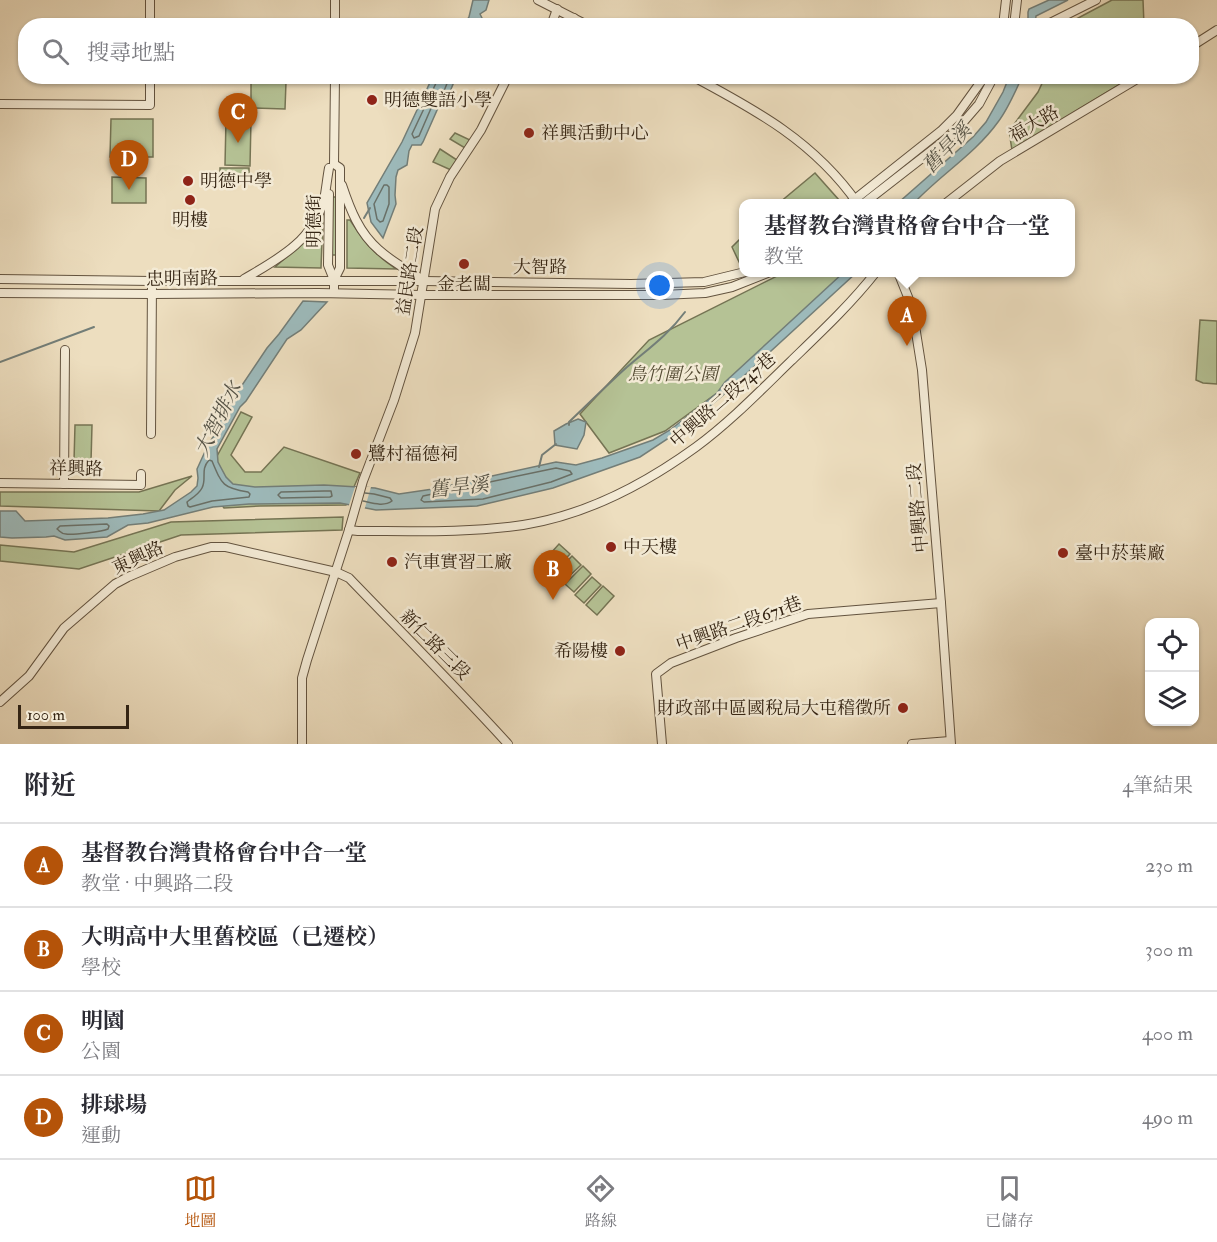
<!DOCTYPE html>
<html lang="zh-TW">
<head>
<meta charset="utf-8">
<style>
	:root { --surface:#fff; --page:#f7f7f7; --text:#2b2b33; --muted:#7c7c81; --line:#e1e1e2; --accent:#b45309 }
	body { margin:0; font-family:"IM FELL Double Pica","Noto Serif TC",serif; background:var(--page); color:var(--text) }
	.controls { position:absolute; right:18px; bottom:18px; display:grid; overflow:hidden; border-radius:12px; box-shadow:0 2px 4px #0004 }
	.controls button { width:54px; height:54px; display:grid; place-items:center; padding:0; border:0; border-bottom:2px solid var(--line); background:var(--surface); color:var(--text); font:30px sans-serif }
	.scale { position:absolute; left:18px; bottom:15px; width:111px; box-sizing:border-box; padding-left:6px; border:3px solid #352514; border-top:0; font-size:16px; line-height:21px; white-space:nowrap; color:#352514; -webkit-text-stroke:4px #f3ead5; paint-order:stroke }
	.you { position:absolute; left:660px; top:286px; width:21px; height:21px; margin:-15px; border:4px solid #fff; border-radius:50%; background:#1a73e8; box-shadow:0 0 0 9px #1a73e833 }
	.badge { display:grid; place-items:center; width:39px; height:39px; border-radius:50%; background:var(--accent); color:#fff; font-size:20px; font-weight:700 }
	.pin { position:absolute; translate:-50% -50px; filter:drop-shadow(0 2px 3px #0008) }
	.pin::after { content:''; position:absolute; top:32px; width:21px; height:18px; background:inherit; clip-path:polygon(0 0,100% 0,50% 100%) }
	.popup { position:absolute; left:739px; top:199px; width:336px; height:78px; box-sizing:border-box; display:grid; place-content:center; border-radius:12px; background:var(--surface); filter:drop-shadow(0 2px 4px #0005); font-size:20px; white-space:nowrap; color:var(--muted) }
	.popup b { font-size:22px; color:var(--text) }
	.popup::after { content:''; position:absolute; left:50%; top:100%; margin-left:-12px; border:12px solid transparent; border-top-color:var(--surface) }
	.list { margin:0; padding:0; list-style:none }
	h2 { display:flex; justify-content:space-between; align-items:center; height:78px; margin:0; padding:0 24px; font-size:26px }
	h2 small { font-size:20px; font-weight:400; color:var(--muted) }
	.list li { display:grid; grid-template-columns:39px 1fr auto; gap:18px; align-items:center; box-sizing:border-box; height:84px; padding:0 24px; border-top:2px solid var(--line) }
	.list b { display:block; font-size:22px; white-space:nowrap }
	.list p { margin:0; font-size:20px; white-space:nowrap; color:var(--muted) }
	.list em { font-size:20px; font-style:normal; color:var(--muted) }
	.icon { flex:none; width:33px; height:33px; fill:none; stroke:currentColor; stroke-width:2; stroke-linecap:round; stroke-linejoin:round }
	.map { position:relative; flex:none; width:1217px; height:744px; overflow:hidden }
	.search { position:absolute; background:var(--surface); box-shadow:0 2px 4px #0004; left:18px; right:18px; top:18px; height:66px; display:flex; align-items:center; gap:15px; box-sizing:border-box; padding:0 21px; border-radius:24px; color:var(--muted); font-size:22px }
	.sheet { height:414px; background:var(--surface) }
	nav { display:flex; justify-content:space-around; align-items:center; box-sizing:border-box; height:84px; border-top:2px solid var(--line); background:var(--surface); font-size:16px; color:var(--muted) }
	nav a { display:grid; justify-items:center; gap:3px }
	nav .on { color:var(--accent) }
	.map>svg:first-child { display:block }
</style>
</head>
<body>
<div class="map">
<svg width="1217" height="744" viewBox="0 0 1217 744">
	<rect width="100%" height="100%" fill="#eddebf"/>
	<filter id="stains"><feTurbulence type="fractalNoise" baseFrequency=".00333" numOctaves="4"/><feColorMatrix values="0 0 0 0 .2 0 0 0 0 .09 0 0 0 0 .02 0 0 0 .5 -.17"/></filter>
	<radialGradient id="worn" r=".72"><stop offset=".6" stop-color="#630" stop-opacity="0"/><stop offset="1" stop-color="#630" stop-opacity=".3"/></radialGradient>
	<g fill="#b5c295" stroke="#757454" stroke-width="1.5">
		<polygon points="1112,0 1143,0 1144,25 1065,25"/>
		<polygon points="1045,77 1132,77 1012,150 1009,131 1038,92"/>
		<polygon points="251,81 286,82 285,109 251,108"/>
		<polygon points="111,119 153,119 153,157 110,157"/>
		<polygon points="226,120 251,120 250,166 225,165"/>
		<polygon points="455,133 470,140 465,148 450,139"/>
		<polygon points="440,149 457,160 451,170 433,162"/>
		<rect x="220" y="168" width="29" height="8"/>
		<polygon points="815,173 839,200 835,203 779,203"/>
		<polygon points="112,177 146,178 146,203 112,203"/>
		<rect x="331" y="197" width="7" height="58"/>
		<polygon points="323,217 321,268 275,267 304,242"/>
		<path d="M 347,220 L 350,220 C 365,243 373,253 396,269 L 347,268 Z"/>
		<polygon points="743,236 743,262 740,264 732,247"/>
		<polygon points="783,273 847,273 717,393 665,431 609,453 580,414 649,340"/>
		<polygon points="1200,320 1217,321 1217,384 1203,383 1196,380"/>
		<polygon points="241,412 252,417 231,455 245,472 261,472 284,447 360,473 346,505 260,506 224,508 208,486 216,458"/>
		<polygon points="75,425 92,425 91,462 74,461"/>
		<polygon points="192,476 175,490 159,511 0,506 0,492 139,492"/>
		<polygon points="343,517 342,530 181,535 79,569 0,561 0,545 74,552 171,522"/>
		<polygon points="559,544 570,554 552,573 542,563"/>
		<polygon points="572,556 581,565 563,582 555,574"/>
		<polygon points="583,566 591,574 574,592 565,584"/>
		<polygon points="592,577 601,585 584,603 575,595"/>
		<polygon points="603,586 614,596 597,615 586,605"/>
	</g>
	<g fill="#9dbabb" stroke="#737e78" stroke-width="1.5">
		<polygon points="473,0 489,0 486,10 480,14 482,18 480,25 464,25 469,17"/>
		<polygon points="1049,0 1068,0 1036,16 1035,25 1028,25 1028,12 1029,9"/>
		<polygon points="433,76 456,77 449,94 438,108 423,142 421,145 412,145 409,151 407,165 398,170 396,177 395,195 396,204 383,238 371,222 367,203 402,142"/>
		<path d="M 1009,77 L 1022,77 C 1015,92 1008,109 998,122 C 975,154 940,175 914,203 L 898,203 L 973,137 L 986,122 L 1003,92 Z"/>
		<polygon points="843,273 856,273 721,397 675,434 640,457 553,488 477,506 376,510 340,503 249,504 213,507 148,523 128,525 107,537 65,540 54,536 46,537 12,538 0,537 0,511 16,511 25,521 108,518 143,514 164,510 191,492 197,486 198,478 197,469 208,445 215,434 218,424 228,410 232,400 267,348 279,334 303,301 327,302 301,330 287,339 246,401 240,407 217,449 218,462 226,477 233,484 255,487 324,485 375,488 399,494 433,489 556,462 576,465 602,458 653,440 670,430 717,393 725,382"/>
		<polygon points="578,419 586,422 584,435 577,449 555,445 554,431 566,424"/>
	</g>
	<polygon fill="#eddebf" points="355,487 371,487 364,511 348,508"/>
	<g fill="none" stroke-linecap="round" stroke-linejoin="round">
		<g stroke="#697068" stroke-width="1.5">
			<polyline points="438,76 437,81 412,134 414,138 419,136 432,106 444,91 450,76"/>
			<polygon points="384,185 387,185 389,187 389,204 383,221 380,222 377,219 374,204"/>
			<path d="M 209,460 L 212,461 C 222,485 223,488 248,492 L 250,494 L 249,497 L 212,501 L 190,507 L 188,506 L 187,502 C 192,498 199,494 202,488 C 207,478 200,470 209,460 Z"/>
			<polygon points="556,468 570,471 572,474 551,482 483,499 424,502 421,500 423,496"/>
			<polygon points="324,491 331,491 332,496 330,497 281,498 278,495 281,492"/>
			<path d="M 363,501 C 372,503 384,507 392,501 L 390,498 L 374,494 L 365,493"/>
			<path d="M 107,524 L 109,526 L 108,529 C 102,532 72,535 66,534 C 61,534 60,531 57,529 L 60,526 Z"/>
		</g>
		<g stroke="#737e78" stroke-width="2">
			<polyline points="364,218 370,208"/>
			<polyline points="0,362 94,327"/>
			<path d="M 569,425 L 569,422 C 588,404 607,385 627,367 C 648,349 668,335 685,312"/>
			<polyline points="539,467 542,455 556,444"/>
		</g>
		<g stroke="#63533f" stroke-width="10">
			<g id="minor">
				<polyline points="335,0 335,26"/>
				<polyline points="538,0 589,26"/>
				<polyline points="150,26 150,0"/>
				<polyline points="551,26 557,9"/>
				<polyline points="565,26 574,18"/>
				<polyline points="1003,26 1006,0"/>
				<polyline points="1014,26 1017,0"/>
				<polyline points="1044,26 1096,0"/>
				<polyline points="1192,46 1217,30"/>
				<path d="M 692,76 C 756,110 815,142 858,204"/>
				<polyline points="0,104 150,105 150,76"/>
				<path d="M 342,185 C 350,209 359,233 379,250 C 392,262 408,270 423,280"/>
				<polyline points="329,194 328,265 334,280 334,293"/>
				<polyline points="849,204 941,131 957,115 985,76"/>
				<polyline points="863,204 953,134 979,104 994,76"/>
				<polyline points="945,204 1000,161 1142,76"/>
				<polyline points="898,272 912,307 922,370 941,603 951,744"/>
				<polyline points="0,279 152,281 424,281 631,284 704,282 745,272"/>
				<path d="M 244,279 C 278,259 312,242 324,200 C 326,190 327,179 329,168"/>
				<polyline points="334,280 340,268 340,168 334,164 335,76"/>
				<polyline points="0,293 152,294 318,293 422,295 662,295 705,293 732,287 770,272"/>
				<polyline points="151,434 152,281"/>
				<polyline points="0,483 141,485 141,474"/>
				<polyline points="64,484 65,350"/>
				<path d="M 349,530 L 358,531 C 413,531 469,533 523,525 C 586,515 645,484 696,447 C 730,422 760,391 791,361 C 820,333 850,305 876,272"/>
				<path d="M 0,702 L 29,676 L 64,628 L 115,584 L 128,577 L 175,557 L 211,547 L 226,547 L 336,572 L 349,578 C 402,633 456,687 508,744"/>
				<polyline points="302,744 302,678 307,660 349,530 363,481 394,400 415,333 435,209 450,177 481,130 508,76"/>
				<polyline points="662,744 656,674 671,663 736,638 808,614 941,603"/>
				<polyline points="912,744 950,741"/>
			</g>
		</g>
		<use href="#minor" stroke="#f3ead5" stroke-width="8"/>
	</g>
	<g fill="#8f2418" stroke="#f3ead5" stroke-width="2">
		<circle cx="372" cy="100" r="6"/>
		<circle cx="529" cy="133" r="6"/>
		<circle cx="188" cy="181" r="6"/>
		<circle cx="190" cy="200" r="6"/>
		<circle cx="464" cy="264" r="6"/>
		<circle cx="356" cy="454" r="6"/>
		<circle cx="611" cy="547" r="6"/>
		<circle cx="1063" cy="553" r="6"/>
		<circle cx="392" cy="562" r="6"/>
		<circle cx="620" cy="651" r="6"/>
		<circle cx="903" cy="708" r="6"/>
	</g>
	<g text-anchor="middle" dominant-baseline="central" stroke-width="5" stroke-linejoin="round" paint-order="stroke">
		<g font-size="18" fill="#352514" stroke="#f3ead5" text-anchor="start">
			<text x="384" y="100">明德雙語小學</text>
			<text x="541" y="133">祥興活動中心</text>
			<text x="200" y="181">明德中學</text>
			<text x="190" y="220" text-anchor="middle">明樓</text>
			<text x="464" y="284" text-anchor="middle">金老闆</text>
			<text x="368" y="454">鷺村福德祠</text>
			<text x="623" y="547">中天樓</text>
			<text x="1075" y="553">臺中菸葉廠</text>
			<text x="404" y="562">汽車實習工廠</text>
			<text x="608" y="651" text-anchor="end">希陽樓</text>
			<text x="891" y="708" text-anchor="end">財政部中區國稅局大屯稽徵所</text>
		</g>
		<g font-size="18" fill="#352514" stroke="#f3ead5">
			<text transform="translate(1034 124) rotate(-30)">福大路</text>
			<text transform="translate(314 221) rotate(-90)">明德街</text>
			<text x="540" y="267">大智路</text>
			<text transform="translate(410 271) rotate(-81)">益民路二段</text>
			<text transform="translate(182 279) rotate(-1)">忠明南路</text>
			<text transform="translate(723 400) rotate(-41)">中興路二段747巷</text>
			<text transform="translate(76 469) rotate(1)">祥興路</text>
			<text transform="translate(918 508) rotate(-95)">中興路二段</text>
			<text transform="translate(138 558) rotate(-25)">東興路</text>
			<text transform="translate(739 624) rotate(-19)">中興路二段671巷</text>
			<text transform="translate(435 645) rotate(45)">新仁路三段</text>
		</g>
		<g font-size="18" font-style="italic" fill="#554c34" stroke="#f3ead5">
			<text x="673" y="374">鳥竹圍公園</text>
		</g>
		<g font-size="20" font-style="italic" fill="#545246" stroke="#f3ead5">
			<text transform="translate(947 148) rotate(-46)">舊旱溪</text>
			<text transform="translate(218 419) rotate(-63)">大智排水</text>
			<text transform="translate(459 487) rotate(-6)">舊旱溪</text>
		</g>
	</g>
	<rect width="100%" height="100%" filter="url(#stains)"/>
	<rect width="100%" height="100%" fill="url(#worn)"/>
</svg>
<div class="controls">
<button><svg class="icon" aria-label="locate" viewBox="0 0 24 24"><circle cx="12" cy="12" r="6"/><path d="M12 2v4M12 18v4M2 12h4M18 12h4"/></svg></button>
<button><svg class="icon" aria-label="layers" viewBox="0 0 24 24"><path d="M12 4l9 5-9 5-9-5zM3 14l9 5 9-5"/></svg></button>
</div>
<div class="scale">100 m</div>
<div class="you"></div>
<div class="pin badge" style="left:907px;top:346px">A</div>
<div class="popup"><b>基督教台灣貴格會台中合一堂</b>教堂</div>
<div class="pin badge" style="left:553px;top:600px">B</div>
<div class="pin badge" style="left:238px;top:143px">C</div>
<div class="pin badge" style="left:129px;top:190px">D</div>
<div class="search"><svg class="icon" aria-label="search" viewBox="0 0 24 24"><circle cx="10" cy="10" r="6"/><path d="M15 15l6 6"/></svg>搜尋地點</div>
</div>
<section class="sheet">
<h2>附近<small>4筆結果</small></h2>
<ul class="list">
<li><span class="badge">A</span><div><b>基督教台灣貴格會台中合一堂</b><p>教堂 · 中興路二段</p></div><em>230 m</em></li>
<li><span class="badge">B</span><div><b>大明高中大里舊校區（已遷校）</b><p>學校</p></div><em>300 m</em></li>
<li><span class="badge">C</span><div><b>明園</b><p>公園</p></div><em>400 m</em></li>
<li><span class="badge">D</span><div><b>排球場</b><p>運動</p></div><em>490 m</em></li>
</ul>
</section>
<nav>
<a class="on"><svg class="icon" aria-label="map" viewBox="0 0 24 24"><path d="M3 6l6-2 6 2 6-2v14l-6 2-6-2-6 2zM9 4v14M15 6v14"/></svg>地圖</a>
<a><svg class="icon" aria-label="directions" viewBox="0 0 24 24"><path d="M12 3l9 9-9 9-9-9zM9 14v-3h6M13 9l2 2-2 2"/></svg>路線</a>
<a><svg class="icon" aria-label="saved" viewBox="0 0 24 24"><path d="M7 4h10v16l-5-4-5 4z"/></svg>已儲存</a>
</nav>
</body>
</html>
